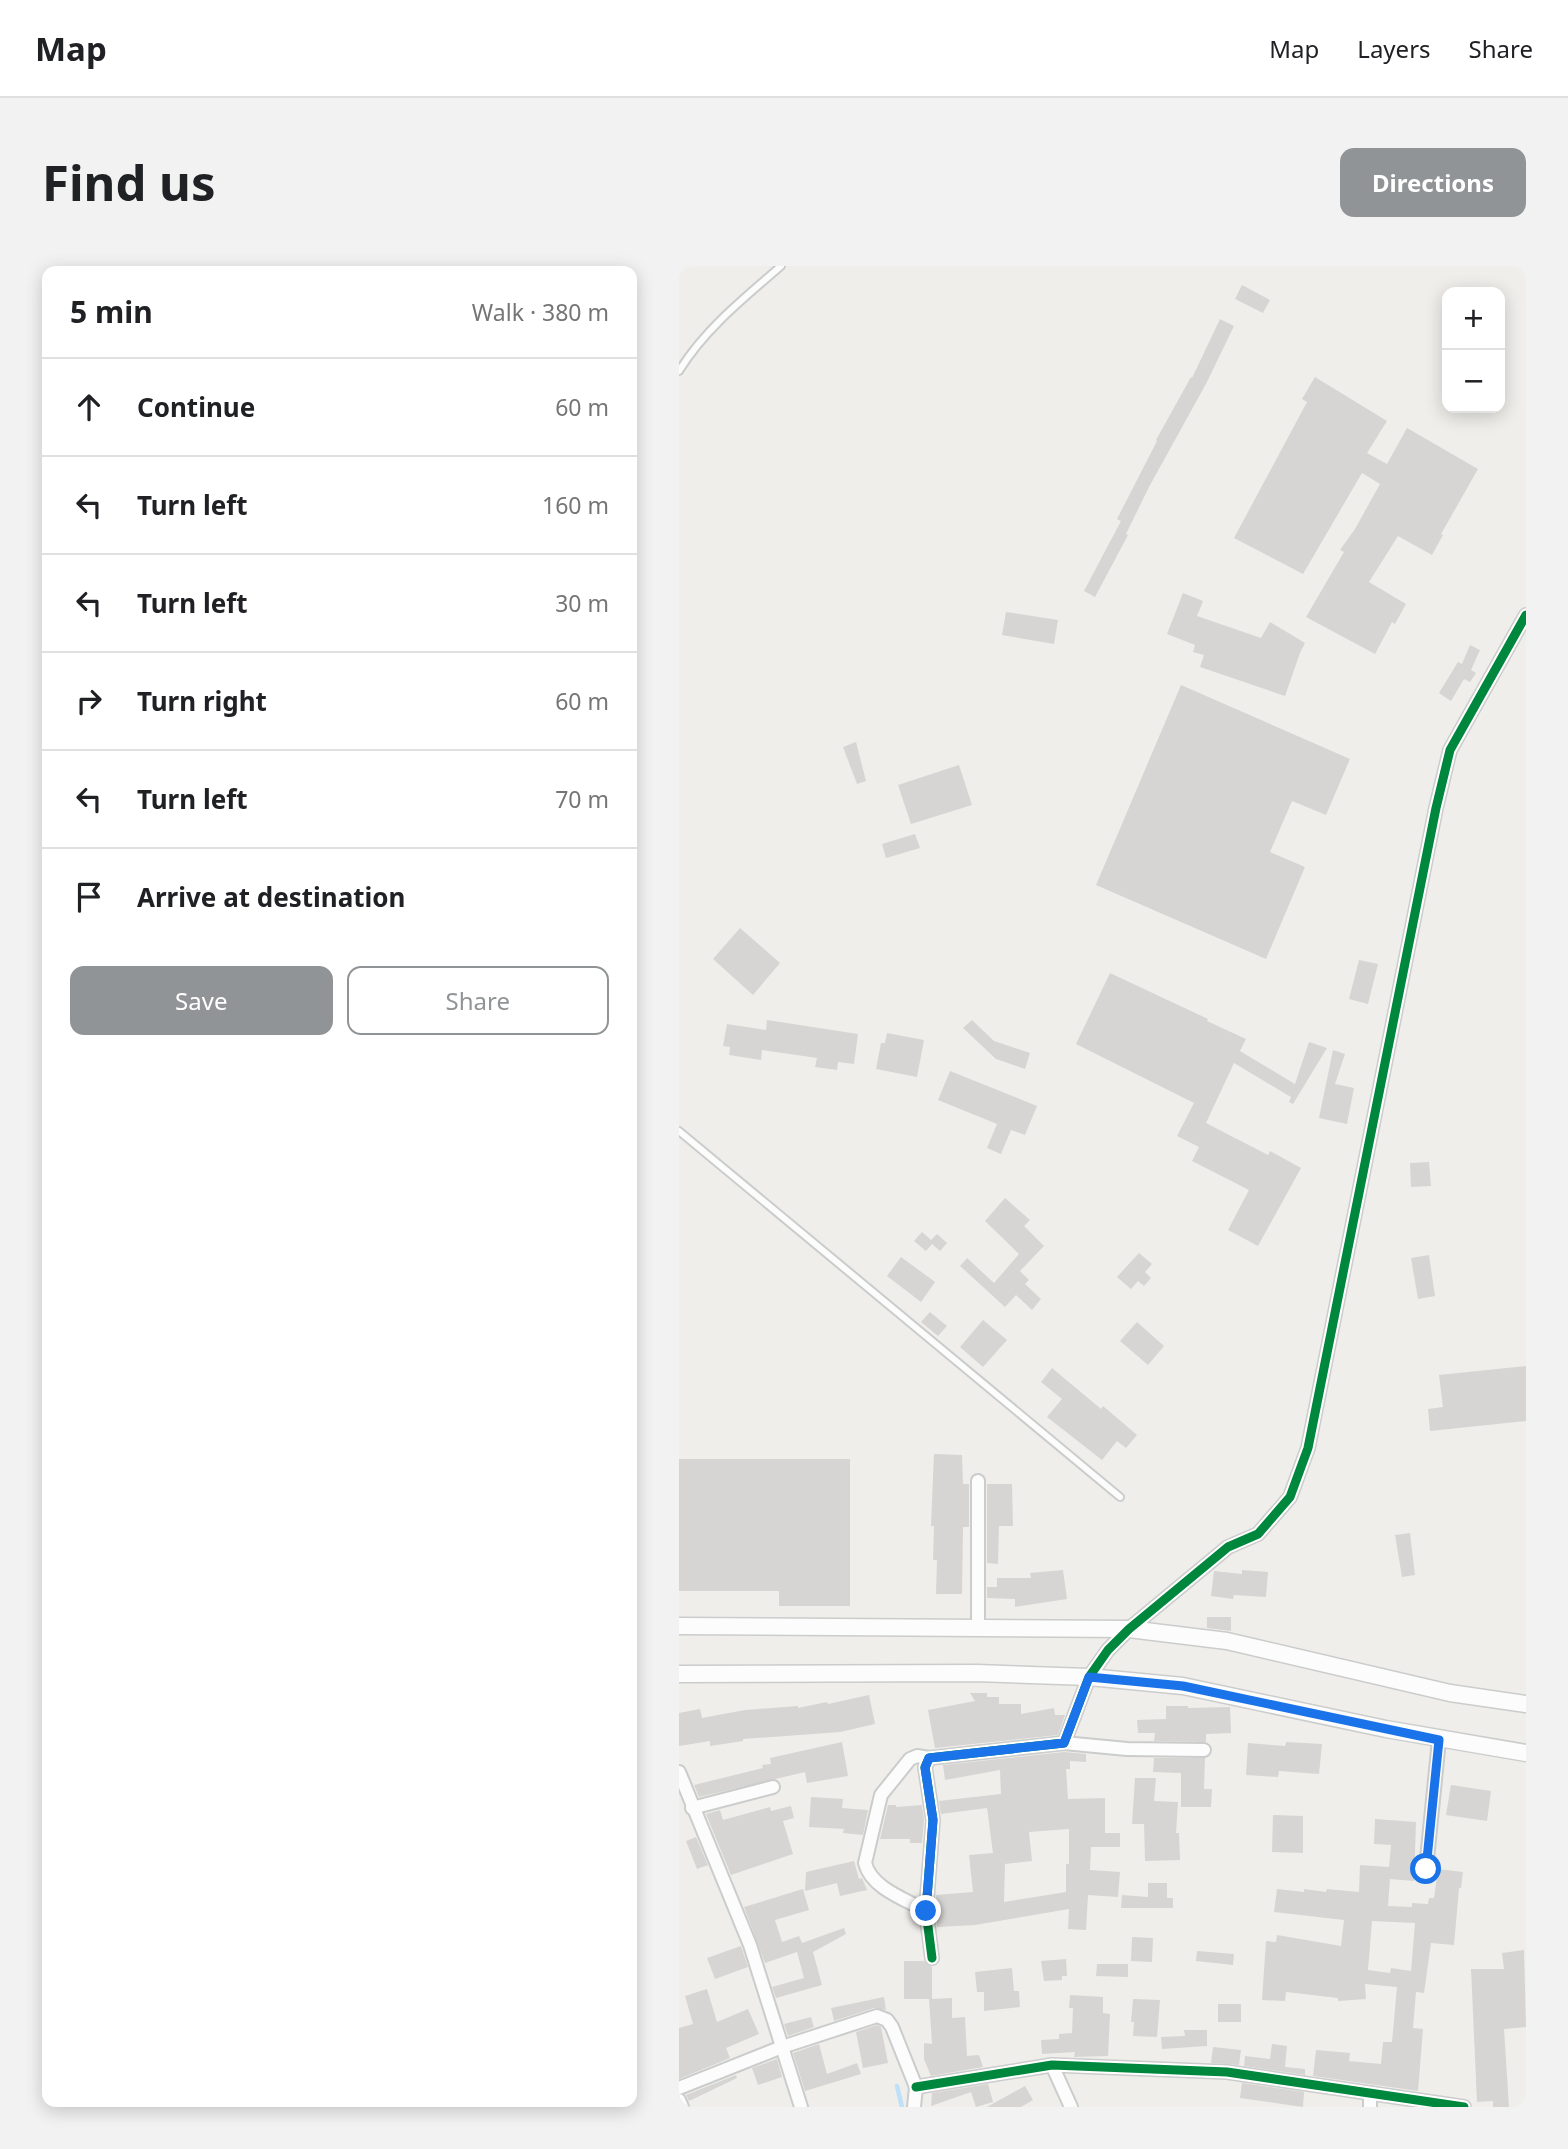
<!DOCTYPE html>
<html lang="en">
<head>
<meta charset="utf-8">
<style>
	:root { --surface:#fff; --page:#f2f2f2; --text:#202124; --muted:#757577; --line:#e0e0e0; --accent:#919496 }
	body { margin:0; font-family:"Noto Sans",sans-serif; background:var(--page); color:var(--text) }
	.controls { position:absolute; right:21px; top:21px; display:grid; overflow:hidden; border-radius:14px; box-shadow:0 4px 18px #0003 }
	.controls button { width:63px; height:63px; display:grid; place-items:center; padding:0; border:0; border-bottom:2px solid var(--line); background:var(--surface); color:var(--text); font:35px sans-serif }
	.stop { position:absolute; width:21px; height:21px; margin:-16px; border:5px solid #1a73e8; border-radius:50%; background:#fff }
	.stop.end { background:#1a73e8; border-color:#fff; box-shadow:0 2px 7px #0008 }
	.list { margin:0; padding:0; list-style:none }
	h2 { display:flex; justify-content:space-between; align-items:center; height:91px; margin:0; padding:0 28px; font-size:30px }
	h2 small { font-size:23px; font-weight:400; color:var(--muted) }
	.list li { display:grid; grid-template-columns:46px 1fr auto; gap:21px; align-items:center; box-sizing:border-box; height:98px; padding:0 28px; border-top:2px solid var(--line) }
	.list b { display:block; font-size:26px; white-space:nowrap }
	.list em { font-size:23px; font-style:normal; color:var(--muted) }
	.actions { display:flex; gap:14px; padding:21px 28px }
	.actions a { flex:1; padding:16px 0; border:2px solid var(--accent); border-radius:14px; text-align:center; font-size:24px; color:var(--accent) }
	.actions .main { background:var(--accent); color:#fff }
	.icon { flex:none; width:38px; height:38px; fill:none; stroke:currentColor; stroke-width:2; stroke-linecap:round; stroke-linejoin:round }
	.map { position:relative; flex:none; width:847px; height:1841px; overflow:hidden; border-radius:14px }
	header { display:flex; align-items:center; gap:42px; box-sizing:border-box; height:98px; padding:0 35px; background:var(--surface); border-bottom:2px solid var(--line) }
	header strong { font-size:33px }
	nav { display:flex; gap:38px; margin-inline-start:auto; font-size:24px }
	.intro { display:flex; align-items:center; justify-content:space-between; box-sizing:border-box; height:168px; padding:0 42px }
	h1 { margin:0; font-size:49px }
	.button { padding:18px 32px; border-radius:14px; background:var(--accent); color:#fff; font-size:24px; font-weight:700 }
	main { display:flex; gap:42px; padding:0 42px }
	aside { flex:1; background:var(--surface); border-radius:14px; box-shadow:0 4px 18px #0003 }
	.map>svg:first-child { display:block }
</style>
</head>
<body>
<header>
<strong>Map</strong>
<nav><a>Map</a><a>Layers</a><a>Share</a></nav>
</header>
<div class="intro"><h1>Find us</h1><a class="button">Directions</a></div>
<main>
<aside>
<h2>5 min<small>Walk · 380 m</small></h2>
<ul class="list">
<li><svg class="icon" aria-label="ahead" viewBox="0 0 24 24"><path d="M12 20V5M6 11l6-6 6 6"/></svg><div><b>Continue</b></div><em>60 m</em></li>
<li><svg class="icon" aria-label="left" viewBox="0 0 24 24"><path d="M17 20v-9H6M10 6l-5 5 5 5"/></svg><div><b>Turn left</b></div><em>160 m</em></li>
<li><svg class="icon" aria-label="left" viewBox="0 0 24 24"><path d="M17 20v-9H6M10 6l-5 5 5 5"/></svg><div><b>Turn left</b></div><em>30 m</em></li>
<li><svg class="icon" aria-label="right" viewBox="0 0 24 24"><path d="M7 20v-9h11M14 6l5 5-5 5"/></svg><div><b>Turn right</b></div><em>60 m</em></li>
<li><svg class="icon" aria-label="left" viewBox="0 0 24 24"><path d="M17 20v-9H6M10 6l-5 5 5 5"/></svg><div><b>Turn left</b></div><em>70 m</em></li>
<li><svg class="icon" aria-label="arrive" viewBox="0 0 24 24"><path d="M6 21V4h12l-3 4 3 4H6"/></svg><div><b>Arrive at destination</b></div></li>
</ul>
<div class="actions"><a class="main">Save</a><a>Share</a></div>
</aside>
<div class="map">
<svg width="847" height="1841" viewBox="0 0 847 1841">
	<rect width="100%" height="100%" fill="#efeeea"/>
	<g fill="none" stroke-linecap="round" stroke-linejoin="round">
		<polyline stroke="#bfe0f9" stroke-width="4.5" points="218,1820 223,1841"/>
	</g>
	<g fill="#d6d5d3" fill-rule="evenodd">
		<polygon points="563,19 591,34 584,47 556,33"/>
		<polygon points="541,53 555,60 528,116 470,221 447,268 449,269 416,331 405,325 442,255 438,253 478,175 477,174 512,111 513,112"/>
		<polygon points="636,111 708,155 688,187 708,198 728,162 799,203 762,268 764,269 753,289 719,270 690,316 727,338 716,358 713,356 696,388 627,351 665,286 661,284 676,263 701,218 683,207 624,308 555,272 628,136 623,133"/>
		<polygon points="504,327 524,335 518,350 582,372 591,356 626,377 621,387 606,430 521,401 525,389 514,386 516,379 488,368"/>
		<polygon points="327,346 379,354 375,378 323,369"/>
		<polygon points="791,379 801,384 792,404 797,407 791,416 785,413 772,435 760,427 779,396 783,398"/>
		<polygon points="502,419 671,493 647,549 613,535 591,586 626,601 587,693 417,619"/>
		<polygon points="177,476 187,515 178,518 164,481"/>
		<polygon points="280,499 293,539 232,558 219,519"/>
		<polygon points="236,568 241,582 207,592 203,578"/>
		<polygon points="61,662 101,697 74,729 34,693"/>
		<polygon points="680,694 699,698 689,738 670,733"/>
		<polygon points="431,707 529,753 528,755 567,773 561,785 616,818 630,776 648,782 614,838 610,836 612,831 555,797 527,857 589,889 591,885 622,902 579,980 549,964 570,924 513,895 520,881 498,870 515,837 397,778"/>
		<polygon points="88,754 179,768 175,798 159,796 158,804 136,801 138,792 83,784 82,794 50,789 51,781 44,780 48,758 87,764"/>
		<polygon points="293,754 315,775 351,787 346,803 317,793 284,762"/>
		<polygon points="208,767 245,774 238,811 197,803 202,777 206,777"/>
		<polygon points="654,784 666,788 656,818 675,822 668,858 640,852"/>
		<polygon points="271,805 358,840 346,869 332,864 322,888 308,882 318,858 259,834"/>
		<polygon points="750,896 752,920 732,921 731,897"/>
		<polygon points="326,932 351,954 345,960 365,980 341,1005 350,1014 346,1018 362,1033 353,1044 337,1029 326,1041 281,1000 288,992 315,1017 340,988 306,955"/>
		<polygon points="243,966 252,974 258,968 268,977 261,985 253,978 247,985 235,975"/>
		<polygon points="460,987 473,998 466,1006 472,1012 465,1020 459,1015 452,1023 438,1011"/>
		<polygon points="750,989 756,1030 739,1033 732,992"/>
		<polygon points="222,991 256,1016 242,1036 208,1010"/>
		<polygon points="251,1046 268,1060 259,1070 242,1056"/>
		<polygon points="304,1054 328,1074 304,1101 281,1081"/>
		<polygon points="458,1056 485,1080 469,1099 441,1075"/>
		<polygon points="847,1100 847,1155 751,1165 749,1143 764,1141 760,1109"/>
		<polygon points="373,1102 422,1143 424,1140 458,1169 447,1182 438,1175 423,1194 368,1151 383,1133 362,1116"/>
		<polygon points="255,1188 283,1189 284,1218 290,1218 290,1261 284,1261 283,1328 257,1328 258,1294 254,1294 255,1260 252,1260"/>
		<polygon points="0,1193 171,1193 171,1340 100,1340 100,1325 0,1325"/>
		<polygon points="308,1218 333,1218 334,1260 320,1260 319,1298 308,1297"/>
		<polygon points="731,1267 736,1309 723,1311 716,1269"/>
		<polygon points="384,1304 388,1333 336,1341 336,1333 308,1332 308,1321 318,1321 318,1312 352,1312 351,1307"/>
		<polygon points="563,1304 589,1306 587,1331 555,1329 554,1333 532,1330 535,1305 563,1308"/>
		<polygon points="528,1351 552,1351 552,1365 528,1362"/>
		<polygon points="291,1427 308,1427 308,1431 320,1431 320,1438 342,1438 342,1448 375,1442 376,1449 386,1449 379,1469 256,1482 249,1444 296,1435"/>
		<polygon points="190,1429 196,1458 161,1466 64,1473 64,1475 31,1480 31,1475 0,1480 0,1447 21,1443 23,1452 66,1444 119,1440 119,1442 148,1436 149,1438"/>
		<polygon points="487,1440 509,1440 509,1442 551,1441 552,1467 527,1468 527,1476 475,1475 476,1467 459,1467 458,1454 487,1453"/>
		<polygon points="163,1476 169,1510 128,1517 126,1506 20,1531 15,1519 84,1502 83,1499 92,1498 91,1492"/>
		<polygon points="607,1476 643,1478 640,1508 600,1505 599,1511 567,1509 569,1477 606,1480"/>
		<path d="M 385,1486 L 407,1488 L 407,1496 L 391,1495 L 391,1503 L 387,1503 L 389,1533 L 426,1532 L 426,1567 L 441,1567 L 441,1581 L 412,1581 L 411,1604 L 441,1606 L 439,1631 L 409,1629 L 407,1664 L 389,1663 L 390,1643 L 296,1659 L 258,1661 L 257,1629 L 294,1626 L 290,1589 L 314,1587 L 308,1542 L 262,1548 L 260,1535 L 322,1528 L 321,1504 L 266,1514 L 264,1499 ZM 390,1563 L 390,1598 L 387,1598 L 387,1626 L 325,1636 L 326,1598 L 353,1595 L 350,1566 Z"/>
		<polygon points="475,1492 526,1492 525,1523 533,1523 532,1541 502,1541 502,1507 474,1506"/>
		<polygon points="456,1512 477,1512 475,1535 499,1536 497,1567 500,1567 501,1594 466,1595 465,1558 453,1558"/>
		<polygon points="772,1519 812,1525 808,1555 767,1549"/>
		<polygon points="132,1531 164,1533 163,1542 189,1544 184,1569 164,1567 165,1563 130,1561"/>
		<polygon points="209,1539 217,1539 217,1541 243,1539 245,1554 243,1577 231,1577 231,1573 201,1573"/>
		<polygon points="112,1540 115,1552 104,1555 114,1588 52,1609 27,1548 41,1544 44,1554 91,1541 92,1545"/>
		<polygon points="594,1549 624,1550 624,1587 593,1586"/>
		<path d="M 696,1553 L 737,1556 L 735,1615 L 711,1613 L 709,1640 L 733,1641 L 733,1637 L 749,1638 L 750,1632 L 755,1632 L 759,1603 L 784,1606 L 782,1622 L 780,1622 L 775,1679 L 752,1677 L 745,1727 L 737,1726 L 734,1762 L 744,1763 L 739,1825 L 634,1810 L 637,1784 L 671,1787 L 670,1795 L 702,1798 L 704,1776 L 713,1776 L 718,1721 L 686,1718 L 687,1733 L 659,1735 L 659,1732 L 607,1726 L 606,1735 L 583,1734 L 587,1675 L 597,1676 L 598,1669 L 662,1680 L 665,1654 L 595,1646 L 598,1623 L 625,1626 L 625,1623 L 647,1626 L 648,1623 L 680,1626 L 681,1599 L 710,1601 L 712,1579 L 695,1578 ZM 693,1655 L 736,1657 L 732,1705 L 712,1702 L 711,1707 L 689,1704 Z"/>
		<polygon points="17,1571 29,1599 18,1603 7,1575"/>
		<polygon points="175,1595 180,1613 183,1612 188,1624 161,1630 158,1617 126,1625 127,1606"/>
		<polygon points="469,1617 488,1617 488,1632 494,1632 494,1642 442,1642 443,1629 469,1631"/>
		<polygon points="124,1623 130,1644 96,1654 103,1676 120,1670 123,1677 165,1662 167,1668 134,1686 143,1719 97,1732 93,1721 125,1712 118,1686 86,1697 65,1641"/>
		<polygon points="453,1671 474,1672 473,1696 452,1695"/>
		<polygon points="62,1680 69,1701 36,1713 28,1692"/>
		<polygon points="845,1684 847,1761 825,1763 830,1841 814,1841 814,1835 798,1836 792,1703 825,1703 823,1687"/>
		<polygon points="518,1685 555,1688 554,1699 517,1695"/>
		<polygon points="387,1693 388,1710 383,1710 383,1714 365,1715 362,1695"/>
		<polygon points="225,1695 245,1695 253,1701 253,1733 273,1732 273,1752 286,1751 288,1790 300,1789 304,1801 252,1810 245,1793 245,1777 253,1778 250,1733 225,1733"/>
		<polygon points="418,1698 449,1698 449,1711 417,1710"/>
		<polygon points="333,1702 335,1725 340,1725 341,1741 305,1745 305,1726 298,1726 296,1706"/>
		<polygon points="28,1723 38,1756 69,1743 80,1768 47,1782 51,1792 0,1813 0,1762 14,1758 6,1730"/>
		<polygon points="391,1729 424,1731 424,1747 431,1748 429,1790 395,1791 396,1786 363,1788 362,1774 380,1773 380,1768 393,1767 394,1742 390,1742"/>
		<polygon points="205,1731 207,1744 195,1742 155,1755 152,1742"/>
		<polygon points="454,1733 481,1734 478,1771 454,1770 455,1756 452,1756"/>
		<rect x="539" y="1738" width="23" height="18"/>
		<polygon points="132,1751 135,1761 109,1770 105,1758"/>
		<polygon points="198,1759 202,1761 209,1797 184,1802 177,1766"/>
		<polygon points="505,1764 528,1764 528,1780 483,1783 482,1771 506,1770"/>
		<polygon points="140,1778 148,1808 178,1797 182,1808 126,1825 114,1787"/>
		<polygon points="593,1778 608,1780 606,1801 626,1803 626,1809 565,1800 566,1790 591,1793"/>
		<polygon points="534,1781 562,1784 560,1799 532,1797"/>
		<polygon points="98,1793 103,1811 79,1819 73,1802"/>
		<polygon points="57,1809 58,1812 10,1835 7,1829"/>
		<polygon points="563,1817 625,1826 624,1841 561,1832"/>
		<polygon points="309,1818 314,1836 297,1841 292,1826 252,1840 253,1827"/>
		<polygon points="346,1820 354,1834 342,1841 308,1841"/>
	</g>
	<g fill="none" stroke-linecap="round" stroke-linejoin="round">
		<g stroke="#cbcccc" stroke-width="10">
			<g id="service">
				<path d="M 0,105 C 26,63 65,32 102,0"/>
				<polyline points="0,865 441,1231"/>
			</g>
		</g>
		<g stroke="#cbcccc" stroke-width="16">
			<g id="minor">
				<polyline points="299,1361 299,1215"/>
				<polyline points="385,1477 448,1483 525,1484"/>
				<polyline points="0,1506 71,1679 122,1841"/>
				<polyline points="13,1542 94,1521"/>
				<polyline points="747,1603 760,1474"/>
				<path d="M 247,1645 C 226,1633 192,1622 186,1597 L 202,1529 L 231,1493 L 238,1490 L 250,1492"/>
				<polyline points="253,1692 247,1645 254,1554 246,1501 250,1492 385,1477 410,1411 429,1384 450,1363 549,1281 579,1268 611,1231 629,1182 757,542 771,484 847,349"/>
				<polyline points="373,1799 392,1841"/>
				<polyline points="237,1821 373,1799 548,1806 785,1841"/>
				<polyline points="0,1822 103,1781 198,1750 208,1754 213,1761 237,1821 235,1841"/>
				<polyline points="0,1834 3,1841"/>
				<polyline points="691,1841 691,1827"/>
			</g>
		</g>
		<g stroke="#cbcccc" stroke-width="19">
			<g id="tertiary">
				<polyline points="0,1360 450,1363 548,1375 771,1427 847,1438"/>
				<polyline points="0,1408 298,1407 410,1411 504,1420 707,1463 847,1487"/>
			</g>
		</g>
		<use href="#service" stroke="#fdfcfc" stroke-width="6"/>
		<use href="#minor" stroke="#fdfcfc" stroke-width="12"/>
		<use href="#tertiary" stroke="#fdfcfc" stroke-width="16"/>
		<g stroke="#fff" stroke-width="13">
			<g id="cycleway">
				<polyline points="253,1692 247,1645 254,1554 246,1501 250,1492 385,1477 410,1411 429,1384 450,1363 549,1281 579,1268 611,1231 629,1182 757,542 771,484 847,349"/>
				<polyline points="237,1821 373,1799 548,1806 785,1841"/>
			</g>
		</g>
		<use href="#cycleway" stroke="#00873e" stroke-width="9"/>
	</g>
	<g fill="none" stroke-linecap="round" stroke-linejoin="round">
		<polyline stroke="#1a73e8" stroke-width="9" points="247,1645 254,1554 246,1502 250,1492 385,1477 410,1411 504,1420 760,1474 747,1603"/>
	</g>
</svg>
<div class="controls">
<button>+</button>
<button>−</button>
</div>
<div class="stop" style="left:747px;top:1603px"></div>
<div class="stop end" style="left:247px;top:1645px"></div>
</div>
</main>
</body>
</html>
